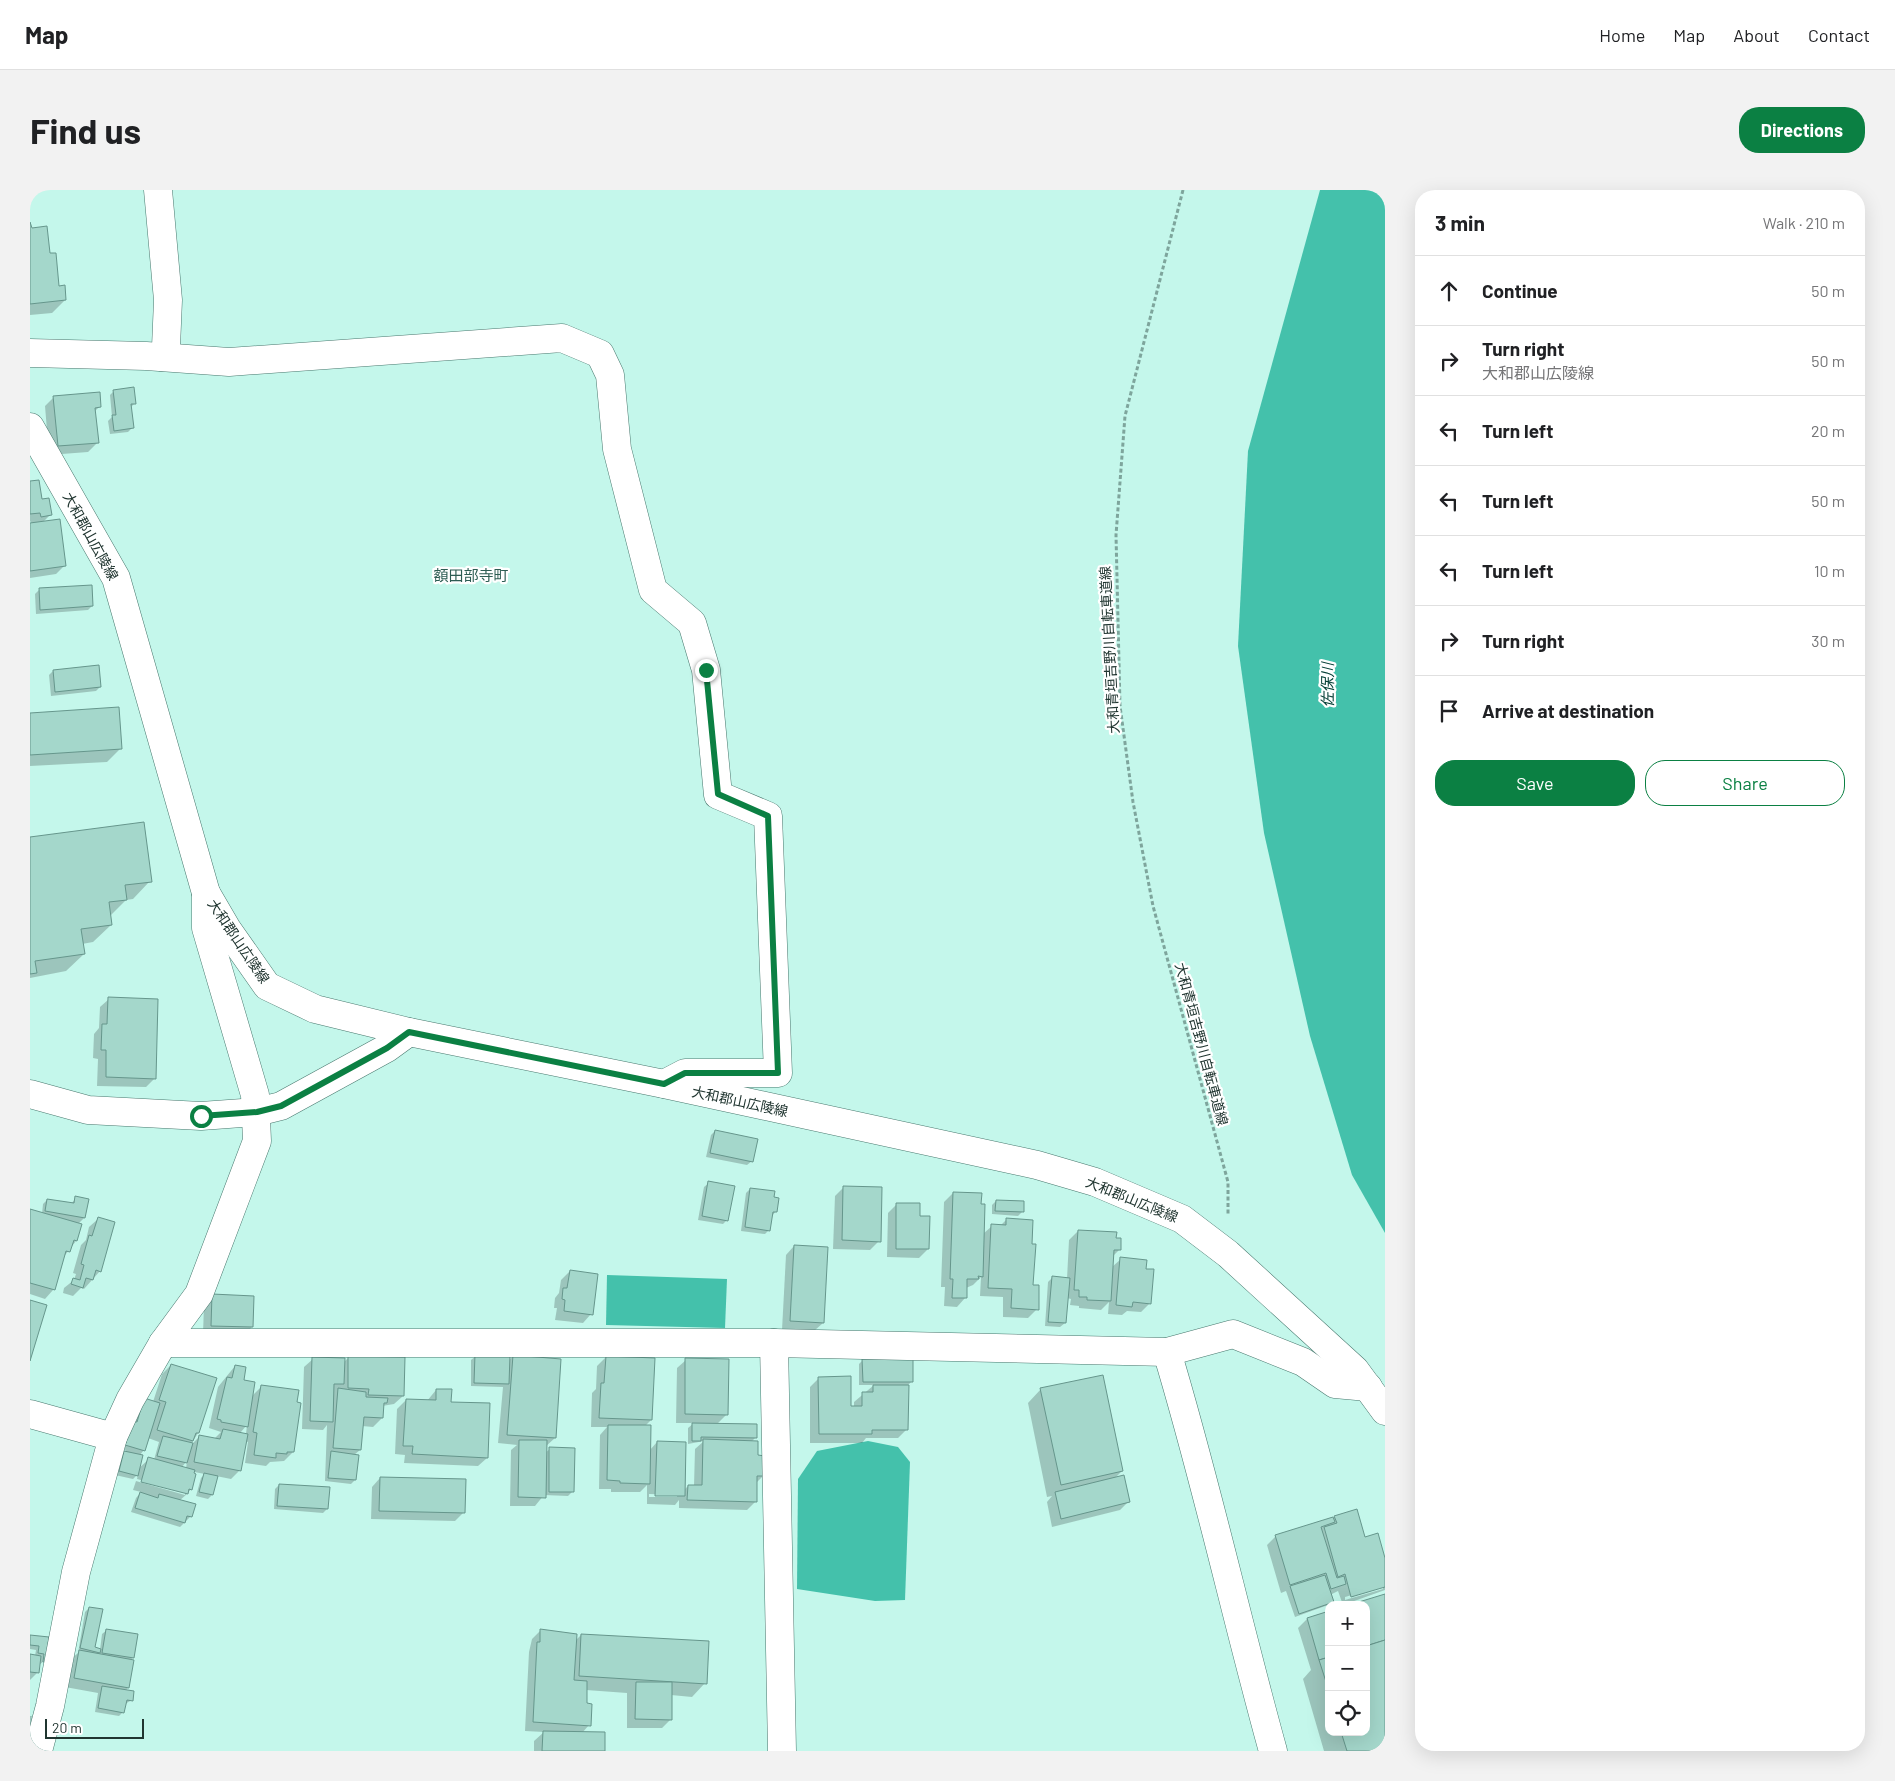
<!DOCTYPE html>
<html lang="en">
<head>
<meta charset="utf-8">
<style>
	:root { --surface:#fff; --page:#f2f2f2; --text:#202124; --muted:#757577; --line:#e0e0e0; --accent:#0b8043 }
	body { margin:0; font-family:Barlow,"Noto Sans JP",sans-serif; background:var(--page); color:var(--text) }
	.controls { position:absolute; right:15px; bottom:15px; display:grid; overflow:hidden; border-radius:10px; box-shadow:0 5px 20px #0002 }
	.controls button { width:45px; height:45px; display:grid; place-items:center; padding:0; border:0; border-bottom:1px solid var(--line); background:var(--surface); color:var(--text); font:25px sans-serif }
	.scale { position:absolute; left:15px; bottom:12px; width:99px; box-sizing:border-box; padding-left:5px; border:2px solid #203530; border-top:0; font-size:14px; line-height:18px; white-space:nowrap; color:#203530; -webkit-text-stroke:4px #fff; paint-order:stroke }
	.stop { position:absolute; width:15px; height:15px; margin:-11px; border:4px solid #0b8043; border-radius:50%; background:#fff }
	.stop.end { background:#0b8043; border-color:#fff; box-shadow:0 1px 5px #0008 }
	.list { margin:0; padding:0; list-style:none }
	h2 { display:flex; justify-content:space-between; align-items:center; height:65px; margin:0; padding:0 20px; font-size:21px }
	h2 small { font-size:16px; font-weight:400; color:var(--muted) }
	.list li { display:grid; grid-template-columns:32px 1fr auto; gap:15px; align-items:center; box-sizing:border-box; height:70px; padding:0 20px; border-top:1px solid var(--line) }
	.list b { display:block; font-size:19px; white-space:nowrap }
	.list p { margin:0; font-size:16px; white-space:nowrap; color:var(--muted) }
	.list em { font-size:16px; font-style:normal; color:var(--muted) }
	.actions { display:flex; gap:10px; padding:15px 20px }
	.actions a { flex:1; padding:11px 0; border:1px solid var(--accent); border-radius:20px; text-align:center; font-size:18px; color:var(--accent) }
	.actions .main { background:var(--accent); color:#fff }
	.icon { flex:none; width:28px; height:28px; fill:none; stroke:currentColor; stroke-width:2; stroke-linecap:round; stroke-linejoin:round }
	.map { position:relative; flex:none; width:1355px; height:1561px; overflow:hidden; border-radius:20px }
	header { display:flex; align-items:center; gap:30px; box-sizing:border-box; height:70px; padding:0 25px; background:var(--surface); border-bottom:1px solid var(--line) }
	header strong { font-size:24px }
	nav { display:flex; gap:28px; margin-inline-start:auto; font-size:18px }
	.intro { display:flex; align-items:center; justify-content:space-between; box-sizing:border-box; height:120px; padding:0 30px }
	h1 { margin:0; font-size:35px }
	.button { padding:12px 22px; border-radius:20px; background:var(--accent); color:#fff; font-size:18px; font-weight:700 }
	main { display:flex; gap:30px; padding:0 30px }
	aside { flex:1; background:var(--surface); border-radius:20px; box-shadow:0 5px 20px #0002 }
	.map>svg:first-child { display:block }
</style>
</head>
<body>
<header>
<strong>Map</strong>
<nav><a>Home</a><a>Map</a><a>About</a><a>Contact</a></nav>
</header>
<div class="intro"><h1>Find us</h1><a class="button">Directions</a></div>
<main>
<div class="map">
<svg width="1355" height="1561" viewBox="0 0 1355 1561">
	<rect width="100%" height="100%" fill="#c4f7eb"/>
	<g fill="#44c1ab">
		<polygon points="1290,0 1355,0 1355,1043 1322,985 1280,846 1234,643 1208,456 1218,261"/>
		<polygon points="577,1085 697,1089 695,1138 576,1135"/>
		<polygon points="838,1251 868,1257 880,1272 875,1410 845,1411 767,1399 768,1289 787,1261"/>
	</g>
	<g fill="#0003" fill-rule="evenodd">
		<polygon points="0,33 1,39 19,65 28,97 35,110 22,123 0,125"/>
		<polygon points="84,201 105,213 101,217 102,238 98,242 80,244 78,231 82,227 80,205"/>
		<polygon points="24,207 69,217 64,222 67,253 58,262 19,265 15,216"/>
		<polygon points="0,292 21,324 12,333 35,375 26,384 0,388 0,334 2,334 0,331"/>
		<polygon points="9,400 62,416 58,420 6,424 5,404"/>
		<polygon points="68,477 70,497 66,501 21,506 19,485 23,481"/>
		<polygon points="0,524 91,558 77,572 0,576"/>
		<polygon points="0,648 120,691 103,709 96,710 80,726 81,735 63,752 52,754 54,764 36,781 0,788"/>
		<polygon points="79,809 125,888 116,897 67,896 68,869 63,868 64,844 69,838 70,817"/>
		<polygon points="685,941 722,971 717,975 676,967 681,945"/>
		<polygon points="679,993 697,1030 693,1034 668,1030 674,997"/>
		<polygon points="814,997 849,1051 840,1060 803,1059 805,1006"/>
		<polygon points="720,999 743,1008 746,1021 742,1026 739,1040 735,1044 711,1041 716,1003"/>
		<polygon points="923,1003 953,1044 962,1036 970,1036 976,1030 1002,1096 1007,1119 998,1128 973,1127 973,1107 950,1106 951,1087 943,1095 936,1098 935,1108 927,1117 914,1116 915,1097 911,1097 914,1012"/>
		<polygon points="46,1008 54,1028 48,1034 46,1051 32,1069 23,1100 15,1109 0,1104 0,1021 12,1024 13,1014 17,1010 41,1014"/>
		<polygon points="966,1011 992,1022 988,1026 962,1024 962,1015"/>
		<polygon points="867,1014 889,1027 898,1059 889,1068 857,1067 858,1023"/>
		<polygon points="68,1029 70,1081 54,1099 51,1098 43,1106 33,1103 34,1098 44,1090 46,1084 43,1083 51,1055 56,1050 59,1037"/>
		<polygon points="1048,1041 1085,1049 1089,1060 1082,1067 1082,1077 1091,1069 1120,1113 1111,1122 1097,1121 1092,1125 1078,1124 1079,1112 1071,1120 1049,1118 1049,1116 1040,1115 1041,1109 1037,1108 1035,1133 1030,1137 1015,1136 1018,1092 1022,1088 1037,1089 1039,1050"/>
		<polygon points="764,1056 793,1133 784,1141 752,1140 756,1065"/>
		<polygon points="540,1081 561,1124 553,1133 525,1130 527,1118 524,1118 525,1108 529,1103 531,1090"/>
		<polygon points="182,1106 222,1137 213,1146 173,1144 174,1115"/>
		<polygon points="446,1166 478,1171 483,1166 525,1248 515,1257 515,1263 520,1259 542,1302 538,1306 514,1305 505,1316 480,1316 481,1260 487,1255 468,1253 473,1197 441,1196 441,1170"/>
		<polygon points="319,1167 373,1206 364,1214 352,1216 352,1228 343,1237 332,1236 330,1260 324,1265 325,1290 321,1294 295,1291 297,1235 293,1240 272,1239 274,1177 283,1169 313,1173"/>
		<path d="M 576,1167 L 621,1230 L 615,1236 L 620,1260 L 627,1252 L 654,1300 L 658,1296 L 664,1296 L 665,1259 L 674,1251 L 658,1254 L 658,1238 L 664,1233 L 646,1233 L 647,1178 L 656,1170 L 697,1224 L 686,1235 L 726,1247 L 721,1252 L 733,1286 L 726,1293 L 726,1311 L 717,1320 L 649,1318 L 649,1310 L 645,1315 L 617,1314 L 617,1295 L 610,1302 L 581,1302 L 581,1299 L 569,1299 L 570,1245 L 577,1237 L 561,1237 L 562,1203 L 566,1199 L 567,1176 ZM 619,1304 L 647,1305 L 647,1307 L 619,1307 Z"/>
		<polygon points="833,1170 882,1191 877,1196 877,1239 868,1248 836,1248 832,1253 780,1253 780,1197 789,1188 820,1217 824,1217 824,1212 844,1195 829,1195 829,1174"/>
		<path d="M 141,1175 L 168,1243 L 160,1256 L 169,1247 L 184,1249 L 191,1242 L 179,1238 L 188,1197 L 205,1176 L 221,1207 L 231,1197 L 263,1262 L 254,1271 L 240,1272 L 236,1276 L 215,1273 L 218,1252 L 215,1251 L 210,1280 L 201,1289 L 186,1286 L 182,1305 L 178,1309 L 166,1306 L 171,1288 L 175,1284 L 159,1281 L 161,1299 L 157,1304 L 149,1311 L 161,1326 L 150,1337 L 101,1322 L 106,1308 L 111,1302 L 103,1300 L 106,1291 L 155,1305 L 155,1302 L 107,1289 L 108,1284 L 103,1289 L 85,1285 L 90,1266 L 96,1260 L 92,1259 L 110,1214 L 123,1212 L 132,1184 ZM 217,1235 L 216,1244 L 210,1243 ZM 118,1248 L 129,1252 L 124,1270 L 119,1269 L 108,1279 L 109,1266 L 114,1260 ZM 157,1271 L 156,1279 L 151,1278 Z"/>
		<polygon points="1011,1199 1092,1281 1084,1289 1099,1311 1090,1320 1022,1337 1017,1312 1022,1306 1017,1307 998,1213"/>
		<polygon points="406,1200 420,1213 457,1268 448,1276 374,1273 375,1265 365,1264 367,1219 376,1210 397,1211"/>
		<polygon points="350,1288 434,1322 425,1331 341,1329 342,1297"/>
		<polygon points="249,1295 297,1319 293,1323 244,1319 245,1299"/>
		<path d="M 1305,1327 L 1335,1348 L 1355,1372 L 1355,1400 L 1313,1415 L 1308,1401 L 1300,1405 L 1302,1411 L 1298,1415 L 1265,1427 L 1256,1401 L 1251,1403 L 1237,1355 L 1245,1347 ZM 1353,1396 L 1353,1399 L 1315,1410 L 1315,1407 Z"/>
		<polygon points="1355,1405 1355,1561 1294,1561 1273,1489 1281,1480 1268,1438 1277,1429 1299,1422 1299,1542 1336,1542"/>
		<polygon points="59,1418 64,1458 70,1460 72,1444 77,1440 103,1468 100,1470 98,1498 95,1501 102,1510 95,1514 93,1522 89,1526 65,1522 68,1503 35,1497 40,1470 48,1463 55,1422"/>
		<polygon points="511,1440 529,1442 529,1444 545,1451 551,1445 675,1493 662,1507 641,1505 641,1529 632,1538 597,1538 597,1503 556,1500 555,1515 559,1535 552,1543 574,1561 504,1561 504,1551 514,1542 495,1541 499,1462 502,1449"/>
		<polygon points="0,1446 17,1448 14,1471 9,1475 8,1482 0,1490 0,1466 5,1466 6,1460 0,1459"/>
		<polygon points="0,1526 2,1526 0,1538"/>
	</g>
	<g fill="#a4d7cb" stroke="#66968c">
		<polygon points="0,32 2,38 17,36 20,63 26,63 29,96 35,95 36,110 0,114"/>
		<polygon points="104,197 106,214 101,214 104,238 84,241 82,225 86,225 83,200"/>
		<polygon points="70,202 71,217 65,218 69,253 28,256 23,206"/>
		<polygon points="9,290 12,309 19,308 22,325 11,327 10,323 0,324 0,291"/>
		<polygon points="30,329 36,376 0,381 0,333"/>
		<polygon points="62,395 63,416 10,420 9,398"/>
		<polygon points="69,475 71,497 25,502 23,480"/>
		<polygon points="89,517 92,559 0,565 0,523"/>
		<polygon points="114,632 122,692 95,695 97,710 79,712 82,735 51,739 55,764 5,771 7,783 0,784 0,647"/>
		<polygon points="78,807 128,809 126,889 76,887 76,860 71,860 72,834 77,834"/>
		<polygon points="685,940 728,949 723,972 680,963"/>
		<polygon points="678,991 705,996 698,1031 672,1026"/>
		<polygon points="813,996 852,997 851,1052 812,1050"/>
		<polygon points="720,998 745,1001 744,1007 749,1008 747,1022 743,1022 740,1041 715,1037"/>
		<polygon points="923,1002 952,1003 951,1014 955,1014 953,1087 948,1086 949,1089 937,1089 937,1108 922,1108 923,1089 920,1089"/>
		<polygon points="45,1006 59,1009 55,1028 15,1021 17,1009 44,1013"/>
		<polygon points="966,1010 994,1011 994,1022 965,1021"/>
		<polygon points="866,1013 890,1013 890,1026 900,1026 899,1059 866,1059"/>
		<polygon points="0,1019 52,1034 47,1051 44,1050 40,1062 36,1061 25,1100 0,1093"/>
		<polygon points="68,1027 85,1032 71,1082 66,1080 63,1090 56,1088 53,1098 41,1094 43,1088 50,1090 54,1075 51,1074 59,1045 62,1046"/>
		<polygon points="976,1028 1003,1030 1002,1054 1006,1054 1003,1095 1009,1095 1009,1120 981,1118 982,1099 958,1098 961,1034 976,1035"/>
		<polygon points="1048,1040 1087,1042 1086,1048 1091,1048 1091,1060 1084,1060 1081,1111 1057,1110 1057,1107 1049,1107 1049,1100 1044,1100"/>
		<polygon points="764,1055 798,1057 794,1133 760,1131"/>
		<polygon points="1090,1067 1117,1070 1116,1079 1124,1079 1121,1114 1103,1112 1102,1117 1086,1115"/>
		<polygon points="540,1080 568,1084 563,1125 534,1121 535,1110 532,1109 533,1098 537,1098"/>
		<polygon points="1022,1086 1040,1088 1036,1133 1018,1132"/>
		<polygon points="182,1104 224,1106 223,1137 181,1136"/>
		<polygon points="0,1110 17,1115 0,1171"/>
		<polygon points="445,1164 480,1165 479,1194 444,1193"/>
		<polygon points="483,1165 531,1169 526,1248 477,1245"/>
		<polygon points="318,1166 375,1167 374,1206 338,1205 339,1199 318,1198"/>
		<polygon points="576,1166 625,1168 622,1230 569,1228 571,1193 574,1193"/>
		<polygon points="282,1167 315,1168 314,1194 304,1194 303,1232 280,1231"/>
		<polygon points="655,1168 699,1169 698,1225 655,1224"/>
		<polygon points="832,1169 883,1169 883,1192 833,1192"/>
		<polygon points="141,1174 187,1188 169,1243 166,1243 163,1251 127,1240 136,1212 129,1210"/>
		<polygon points="205,1175 216,1177 214,1190 225,1192 218,1237 191,1232 191,1230 187,1229 197,1187 202,1188"/>
		<polygon points="1073,1185 1093,1281 1031,1295 1010,1198"/>
		<polygon points="821,1186 821,1216 832,1216 832,1202 843,1202 843,1195 879,1195 878,1240 842,1240 842,1244 789,1244 788,1187"/>
		<polygon points="231,1195 269,1200 267,1212 271,1213 264,1262 257,1262 257,1264 246,1263 246,1268 224,1265 227,1243 223,1242"/>
		<polygon points="308,1198 336,1202 336,1207 358,1208 357,1213 354,1213 353,1228 334,1227 331,1260 303,1258"/>
		<polygon points="406,1199 422,1199 421,1212 460,1213 458,1268 382,1264 383,1256 373,1256 376,1209 406,1210"/>
		<polygon points="114,1208 130,1213 115,1261 95,1255 102,1231 107,1232"/>
		<polygon points="662,1233 727,1234 727,1248 671,1247 671,1251 662,1251"/>
		<polygon points="578,1235 621,1235 620,1294 590,1293 590,1291 577,1290"/>
		<polygon points="193,1239 218,1244 211,1281 164,1272 169,1245 190,1249"/>
		<polygon points="133,1246 163,1253 157,1273 127,1266"/>
		<polygon points="673,1249 728,1251 728,1265 735,1266 734,1286 727,1286 727,1312 657,1310 658,1295 672,1295"/>
		<polygon points="489,1250 517,1250 516,1308 488,1307"/>
		<polygon points="627,1251 656,1252 655,1306 625,1306"/>
		<polygon points="519,1257 545,1258 544,1302 519,1302"/>
		<polygon points="94,1261 113,1265 108,1286 89,1281"/>
		<polygon points="301,1261 329,1265 326,1290 298,1288"/>
		<polygon points="118,1267 165,1280 164,1283 166,1284 162,1300 159,1299 158,1304 111,1292"/>
		<polygon points="174,1283 188,1286 183,1305 169,1302"/>
		<polygon points="1094,1285 1100,1312 1031,1329 1025,1302"/>
		<polygon points="350,1287 436,1289 435,1323 349,1321"/>
		<polygon points="249,1294 300,1297 298,1319 247,1316"/>
		<polygon points="110,1302 128,1308 129,1304 166,1314 162,1327 157,1326 155,1333 105,1318"/>
		<polygon points="1327,1319 1335,1347 1348,1343 1355,1368 1355,1397 1321,1407 1315,1384 1308,1387 1294,1337 1307,1333 1304,1326"/>
		<polygon points="1303,1327 1305,1332 1291,1337 1307,1388 1314,1386 1316,1394 1301,1399 1296,1383 1260,1395 1245,1345"/>
		<polygon points="1295,1385 1304,1412 1269,1424 1260,1396"/>
		<polygon points="1355,1404 1355,1450 1336,1456 1336,1415 1319,1415"/>
		<polygon points="59,1417 73,1419 65,1457 71,1459 70,1463 50,1458"/>
		<polygon points="1299,1421 1299,1467 1289,1470 1277,1428"/>
		<polygon points="76,1439 108,1444 104,1468 72,1463"/>
		<polygon points="510,1439 547,1444 544,1490 557,1491 557,1513 562,1514 561,1536 503,1532 507,1452 510,1452"/>
		<polygon points="551,1444 679,1451 677,1494 549,1486"/>
		<polygon points="0,1445 19,1447 16,1472 13,1472 14,1464 8,1463 9,1456 0,1455"/>
		<polygon points="1355,1450 1355,1561 1317,1561 1311,1542 1336,1542 1336,1456"/>
		<polygon points="49,1460 104,1470 99,1498 44,1488"/>
		<polygon points="0,1464 11,1466 9,1483 0,1482"/>
		<polygon points="1299,1467 1299,1501 1289,1470"/>
		<polygon points="606,1492 642,1492 642,1530 605,1529"/>
		<polygon points="72,1496 104,1501 103,1511 97,1510 94,1523 68,1518"/>
		<polygon points="513,1541 575,1542 575,1561 512,1561"/>
	</g>
	<g fill="none" stroke-linecap="round" stroke-linejoin="round">
		<g stroke="#48786e" stroke-width="29">
			<g id="street">
				<polyline points="128,0 138,110 136,157 132,167"/>
				<polyline points="0,163 116,166 199,172 532,148 570,164 580,185 587,259 623,400 662,433 676,480 688,605 738,626 748,883 655,883 634,894"/>
				<polyline points="0,904 58,920 171,926 227,922 251,916 357,858 379,842"/>
				<polyline points="133,1153 744,1153 1137,1162 1203,1144 1273,1172 1305,1194 1338,1197"/>
				<polyline points="744,1153 752,1561"/>
				<polyline points="0,1224 83,1247"/>
				<polyline points="8,1561 20,1516 46,1382 83,1247 100,1210 133,1153 169,1104 227,951 225,905 176,738 176,703"/>
			</g>
		</g>
		<g stroke="#48786e" stroke-width="29">
			<g id="secondary">
				<polyline points="0,237 86,388 176,703 197,739 237,796 285,819 379,842 634,894 1007,975 1065,992 1152,1029 1198,1064 1325,1180 1355,1221"/>
				<path d="M 1137,1162 C 1177,1294 1206,1428 1243,1561"/>
			</g>
		</g>
		<polyline stroke="#7ea59c" stroke-width="3" stroke-dasharray="4 2.5" stroke-linecap="butt" points="1153,0 1095,226 1086,345 1090,516 1103,612 1123,716 1198,992 1198,1026"/>
		<use href="#street" stroke="#fff" stroke-width="28"/>
		<use href="#secondary" stroke="#fff" stroke-width="28"/>
	</g>
	<g fill="none" stroke-linecap="round" stroke-linejoin="round">
		<polyline stroke="#0b8043" stroke-width="6" points="171,926 227,922 251,916 357,858 379,842 634,894 655,883 748,883 738,626 688,604 676,480"/>
	</g>
	<g text-anchor="middle" dominant-baseline="central" stroke-width="4.5" stroke-linejoin="round" paint-order="stroke">
		<g font-size="14" fill="#203530" stroke="#fff">
			<text transform="translate(61 346) rotate(61)">大和郡山広陵線</text>
			<text transform="translate(1079 460) rotate(-93)">大和青垣吉野川自転車道線</text>
			<text transform="translate(209 751) rotate(56)">大和郡山広陵線</text>
			<text transform="translate(1172 854) rotate(75)">大和青垣吉野川自転車道線</text>
			<text transform="translate(710 911) rotate(12)">大和郡山広陵線</text>
			<text transform="translate(1102 1009) rotate(22)">大和郡山広陵線</text>
		</g>
		<g font-size="15" fill="#2d5d53" stroke="#fff">
			<text x="441" y="385">額田部寺町</text>
		</g>
		<g font-size="15" font-style="italic" fill="#084138" stroke="#fff">
			<text transform="translate(1297 495) rotate(-90)">佐保川</text>
		</g>
	</g>
</svg>
<div class="controls">
<button>+</button>
<button>−</button>
<button><svg class="icon" aria-label="locate" viewBox="0 0 24 24"><circle cx="12" cy="12" r="6"/><path d="M12 2v4M12 18v4M2 12h4M18 12h4"/></svg></button>
</div>
<div class="scale">20 m</div>
<div class="stop" style="left:171px;top:926px"></div>
<div class="stop end" style="left:676px;top:480px"></div>
</div>
<aside>
<h2>3 min<small>Walk · 210 m</small></h2>
<ul class="list">
<li><svg class="icon" aria-label="ahead" viewBox="0 0 24 24"><path d="M12 20V5M6 11l6-6 6 6"/></svg><div><b>Continue</b></div><em>50 m</em></li>
<li><svg class="icon" aria-label="right" viewBox="0 0 24 24"><path d="M7 20v-9h11M14 6l5 5-5 5"/></svg><div><b>Turn right</b><p>大和郡山広陵線</p></div><em>50 m</em></li>
<li><svg class="icon" aria-label="left" viewBox="0 0 24 24"><path d="M17 20v-9H6M10 6l-5 5 5 5"/></svg><div><b>Turn left</b></div><em>20 m</em></li>
<li><svg class="icon" aria-label="left" viewBox="0 0 24 24"><path d="M17 20v-9H6M10 6l-5 5 5 5"/></svg><div><b>Turn left</b></div><em>50 m</em></li>
<li><svg class="icon" aria-label="left" viewBox="0 0 24 24"><path d="M17 20v-9H6M10 6l-5 5 5 5"/></svg><div><b>Turn left</b></div><em>10 m</em></li>
<li><svg class="icon" aria-label="right" viewBox="0 0 24 24"><path d="M7 20v-9h11M14 6l5 5-5 5"/></svg><div><b>Turn right</b></div><em>30 m</em></li>
<li><svg class="icon" aria-label="arrive" viewBox="0 0 24 24"><path d="M6 21V4h12l-3 4 3 4H6"/></svg><div><b>Arrive at destination</b></div></li>
</ul>
<div class="actions"><a class="main">Save</a><a>Share</a></div>
</aside>
</main>
</body>
</html>
